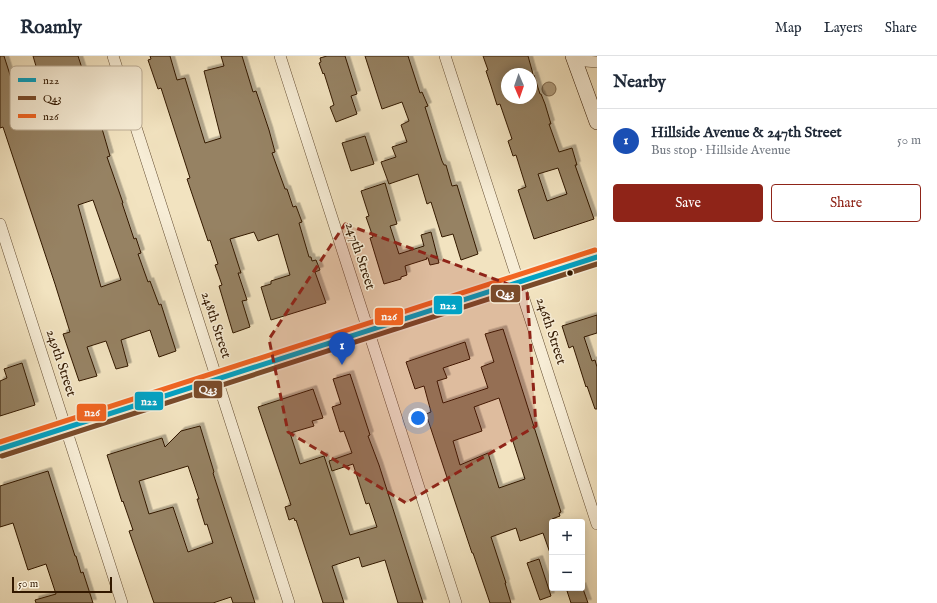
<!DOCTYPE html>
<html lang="en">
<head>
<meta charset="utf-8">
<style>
	:root { --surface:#fff; --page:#f6f6f7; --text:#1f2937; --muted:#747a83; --line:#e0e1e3; --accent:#8f2418 }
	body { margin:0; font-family:"IM FELL English",serif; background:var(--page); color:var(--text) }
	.controls { position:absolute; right:12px; bottom:12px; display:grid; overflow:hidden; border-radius:4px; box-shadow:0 2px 10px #0003 }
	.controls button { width:36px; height:36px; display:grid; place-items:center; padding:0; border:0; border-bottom:1px solid var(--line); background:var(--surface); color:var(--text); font:20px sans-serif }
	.compass { position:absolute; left:501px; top:12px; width:36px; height:36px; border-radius:50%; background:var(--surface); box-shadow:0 2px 10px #0003; rotate:178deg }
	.scale { position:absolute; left:12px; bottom:10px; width:100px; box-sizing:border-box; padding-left:4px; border:2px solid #321800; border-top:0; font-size:11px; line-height:14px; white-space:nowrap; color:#321800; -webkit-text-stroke:3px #f7edd6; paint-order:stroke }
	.you { position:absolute; left:418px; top:362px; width:14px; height:14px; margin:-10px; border:3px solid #fff; border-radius:50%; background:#1a73e8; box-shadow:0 0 0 6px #1a73e833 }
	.badge { display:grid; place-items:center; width:26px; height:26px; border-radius:50%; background:var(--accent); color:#fff; font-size:13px; font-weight:700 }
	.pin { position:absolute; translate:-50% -33px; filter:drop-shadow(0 1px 2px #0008) }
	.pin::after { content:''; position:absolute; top:21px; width:14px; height:12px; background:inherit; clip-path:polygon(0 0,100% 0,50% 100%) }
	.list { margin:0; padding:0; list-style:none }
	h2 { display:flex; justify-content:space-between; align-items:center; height:52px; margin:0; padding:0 16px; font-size:17px }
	h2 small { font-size:13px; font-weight:400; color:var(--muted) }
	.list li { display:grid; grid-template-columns:26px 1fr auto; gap:12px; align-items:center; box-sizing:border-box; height:64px; padding:0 16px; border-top:1px solid var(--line) }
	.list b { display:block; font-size:15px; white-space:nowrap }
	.list p { margin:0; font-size:13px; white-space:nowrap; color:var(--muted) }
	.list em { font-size:13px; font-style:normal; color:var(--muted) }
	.actions { display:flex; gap:8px; padding:12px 16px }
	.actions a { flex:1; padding:9px 0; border:1px solid var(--accent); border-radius:4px; text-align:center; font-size:14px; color:var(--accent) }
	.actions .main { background:var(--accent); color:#fff }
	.map { position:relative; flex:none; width:597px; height:547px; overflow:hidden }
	header { display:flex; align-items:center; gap:24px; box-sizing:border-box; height:56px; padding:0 20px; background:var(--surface); border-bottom:1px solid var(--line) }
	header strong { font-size:19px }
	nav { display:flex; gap:22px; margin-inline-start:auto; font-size:14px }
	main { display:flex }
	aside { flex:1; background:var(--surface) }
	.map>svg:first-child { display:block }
</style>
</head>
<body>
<header>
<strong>Roamly</strong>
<nav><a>Map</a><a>Layers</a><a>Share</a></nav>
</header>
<main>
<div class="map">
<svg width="597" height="547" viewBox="0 0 597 547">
	<defs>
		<filter id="shadow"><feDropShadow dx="3.5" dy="-3.5" stdDeviation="0" flood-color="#0004"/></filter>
	</defs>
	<rect width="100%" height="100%" fill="#f2e3c0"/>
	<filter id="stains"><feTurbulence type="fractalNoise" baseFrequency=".005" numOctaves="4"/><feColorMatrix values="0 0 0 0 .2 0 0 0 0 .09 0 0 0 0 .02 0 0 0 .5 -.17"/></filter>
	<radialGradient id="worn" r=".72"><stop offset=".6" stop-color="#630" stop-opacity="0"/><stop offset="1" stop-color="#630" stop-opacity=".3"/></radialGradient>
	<circle fill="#b19e7f" stroke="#7e684c" cx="549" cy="33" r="7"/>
	<g fill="#968264" stroke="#321800" fill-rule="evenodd" filter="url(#shadow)">
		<path d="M 0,0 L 4,0 L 12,25 L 38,17 L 33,0 L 78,0 L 103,76 L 110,100 L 107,101 L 123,147 L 122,147 L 134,183 L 136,182 L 141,197 L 138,198 L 148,226 L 150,225 L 159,249 L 161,248 L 176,295 L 159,301 L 150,274 L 121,284 L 128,310 L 116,313 L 106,285 L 87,291 L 97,320 L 79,325 L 63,278 L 70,276 L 55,228 L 3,71 L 0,72 ZM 93,144 L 121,224 L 101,231 L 78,149 Z"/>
		<polygon points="150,0 170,0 177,24 185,22 205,87 221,82 204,15 224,10 221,0 242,0 253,36 256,35 269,74 275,96 272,97 285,133 287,133 293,151 296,150 302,166 299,167 309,201 311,201 312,205 316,204 320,214 315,216 326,247 271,264 261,231 271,228 271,225 290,219 278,178 258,185 254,176 230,183 241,217 238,217 247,244 242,245 250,271 233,277 219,230 222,229 215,209 218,208 210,184 208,185 187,123 190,122 161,32 158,33 148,4 151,3"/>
		<polygon points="327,0 345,0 357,38 351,40 357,58 336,66 330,51 334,49 324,17 323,18 319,7 321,6 320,2"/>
		<polygon points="365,0 408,0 420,37 422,36 428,50 425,51 442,105 444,109 446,109 452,130 457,129 478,198 461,204 453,178 442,181 431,146 427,148 418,118 389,128 381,106 396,101 392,91 407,86 401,69 409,65 402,46 382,53"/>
		<path d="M 483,0 L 528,0 L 533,18 L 507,18 L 507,42 L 531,42 L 531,19 L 534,19 L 540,38 L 541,38 L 545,48 L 551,68 L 549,68 L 559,96 L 572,92 L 577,109 L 575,109 L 594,163 L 534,183 L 518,134 L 526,131 L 516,99 L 513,100 L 508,85 L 512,83 L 500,48 L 497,49 L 491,30 L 486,15 L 488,14 ZM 558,112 L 567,138 L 547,145 L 538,118 Z"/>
		<polygon points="365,80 374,108 351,115 342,87"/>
		<polygon points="385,127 397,168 390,170 399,198 424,190 421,179 431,176 439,207 430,209 428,202 426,202 427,203 405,210 407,219 401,221 401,223 384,228 370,182 373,181 366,161 369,160 361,135"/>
		<polygon points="597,259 597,277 584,281 592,305 595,304 597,311 597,353 595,353 587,330 586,331 573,290 569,292 562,270"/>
		<path d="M 503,273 L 561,456 L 559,457 L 560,460 L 552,463 L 552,497 L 550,497 L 543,477 L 520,485 L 516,472 L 491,481 L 506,527 L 505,527 L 511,547 L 490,547 L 473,497 L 472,497 L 426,358 L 431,356 L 424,330 L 415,333 L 406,306 L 465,286 L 470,303 L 443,312 L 447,322 L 437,325 L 443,347 L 488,332 L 481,311 L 494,306 L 485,278 ZM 499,342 L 525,423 L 499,432 L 488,397 L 460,409 L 453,385 L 482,375 L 474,351 Z"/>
		<polygon points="22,307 35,349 0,360 0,325 7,322 4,313"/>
		<polygon points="350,318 370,379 368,380 379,409 423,547 398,547 385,504 362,511 359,501 332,510 344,547 323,547 296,464 295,465 294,462 289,464 285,451 291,449 258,351 313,333 323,362 312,365 314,370 290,377 300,408 324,400 350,479 377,471 369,447 366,448 353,408 332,415 329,405 352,397 344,375 340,376 332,351 341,348 333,323"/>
		<path d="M 200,370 L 214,416 L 213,417 L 255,547 L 233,547 L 231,541 L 213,547 L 154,547 L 129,475 L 133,474 L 123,445 L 122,446 L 107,399 L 162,382 L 165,391 L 181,375 ZM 188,410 L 199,443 L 197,443 L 205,469 L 207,468 L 213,487 L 188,496 L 173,451 L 149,458 L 139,425 Z"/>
		<polygon points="48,415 75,500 76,500 81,517 83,516 93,547 36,547 35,544 56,538 46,508 28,514 13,467 0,471 0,430"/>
		<polygon points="539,503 551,540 540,544 527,507"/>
		<polygon points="582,530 588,547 571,547 567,535 577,532 582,532"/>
	</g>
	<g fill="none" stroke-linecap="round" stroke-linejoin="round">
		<g stroke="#624b30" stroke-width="12">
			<g id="street">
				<polyline points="113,0 289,547"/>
				<polyline points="280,0 456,547"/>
				<polyline points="445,0 597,468"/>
				<polyline points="575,4 597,6"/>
				<polyline points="0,168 122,547"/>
			</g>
		</g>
		<g stroke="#321800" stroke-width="16">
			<polyline id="secondary" points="573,0 597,66"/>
		</g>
		<g stroke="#321800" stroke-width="18">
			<polyline id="primary" points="0,393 597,201"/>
		</g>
		<use href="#street" stroke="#f7edd6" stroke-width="11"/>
		<use href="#secondary" stroke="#f7edd6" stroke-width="15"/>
		<use href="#primary" stroke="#f2e3c0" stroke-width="17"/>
		<g stroke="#f7edd6" stroke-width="8">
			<polyline id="bus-1" points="0,393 597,201"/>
		</g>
		<g stroke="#f7edd6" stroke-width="8">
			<polyline id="bus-2" points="2,400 597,208"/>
		</g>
		<g stroke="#f7edd6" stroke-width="8">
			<polyline id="bus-3" points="0,386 595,194"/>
		</g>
		<use href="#bus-1" stroke="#02a2c4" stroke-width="5"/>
		<use href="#bus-2" stroke="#7a4b2a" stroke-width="5"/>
		<use href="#bus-3" stroke="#f26522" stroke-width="5"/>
	</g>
	<path fill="#8f2418" fill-opacity="0.2" stroke="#8f2418" stroke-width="3" stroke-dasharray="8 5" stroke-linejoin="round" d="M 345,168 L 527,235 L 536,370 L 406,447 L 288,376 L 269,283 Z"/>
	<circle fill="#321800" stroke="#f7edd6" stroke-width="1.5" cx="570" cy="217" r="3.5"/>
	<g text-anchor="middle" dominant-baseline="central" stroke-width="3" stroke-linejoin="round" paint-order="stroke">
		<g font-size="14" fill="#321800" stroke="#f7edd6">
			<text transform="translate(360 200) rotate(72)">247th Street</text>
			<text transform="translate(216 269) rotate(72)">248th Street</text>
			<text transform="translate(551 275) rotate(72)">246th Street</text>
			<text transform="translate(61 307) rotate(72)">249th Street</text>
		</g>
	</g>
	<rect x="10" y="10" width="132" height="64" rx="6" fill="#f7edd6" stroke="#bcad96" stroke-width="1"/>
	<rect x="18" y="22" width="18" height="4" fill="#02a2c4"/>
	<rect x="18" y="40" width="18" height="4" fill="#7a4b2a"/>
	<rect x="18" y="58" width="18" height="4" fill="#f26522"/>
	<g font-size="11" fill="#321800">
		<text x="43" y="28">n22</text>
		<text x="43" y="46">Q43</text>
		<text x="43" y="64">n26</text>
	</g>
	<g stroke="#f7edd6" stroke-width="1.5">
		<rect x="490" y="228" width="31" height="19" rx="4" fill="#7a4b2a"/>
		<rect x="433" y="239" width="30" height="20" rx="4" fill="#02a2c4"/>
		<rect x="374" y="251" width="30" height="19" rx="4" fill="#f26522"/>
		<rect x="193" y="324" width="30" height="19" rx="4" fill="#7a4b2a"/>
		<rect x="134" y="335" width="30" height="20" rx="4" fill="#02a2c4"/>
		<rect x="76" y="347" width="31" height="19" rx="4" fill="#f26522"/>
	</g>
	<g font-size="11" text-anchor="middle" font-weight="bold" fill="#fff">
		<text x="505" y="241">Q43</text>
		<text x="448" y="253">n22</text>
		<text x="389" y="264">n26</text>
		<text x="208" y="337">Q43</text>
		<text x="149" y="349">n22</text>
		<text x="92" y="360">n26</text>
	</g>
	<rect width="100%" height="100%" filter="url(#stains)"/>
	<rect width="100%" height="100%" fill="url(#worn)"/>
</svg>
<div class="controls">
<button>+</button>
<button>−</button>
</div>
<svg class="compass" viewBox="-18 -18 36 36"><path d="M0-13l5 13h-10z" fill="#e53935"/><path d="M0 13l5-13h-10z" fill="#747a83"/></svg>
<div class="scale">50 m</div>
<div class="you"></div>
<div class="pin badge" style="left:342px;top:309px;background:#1a4fb4">1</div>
</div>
<aside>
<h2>Nearby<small></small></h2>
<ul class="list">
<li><span class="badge" style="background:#1a4fb4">1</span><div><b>Hillside Avenue &amp; 247th Street</b><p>Bus stop · Hillside Avenue</p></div><em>50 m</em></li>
</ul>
<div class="actions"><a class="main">Save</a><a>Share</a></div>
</aside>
</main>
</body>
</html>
